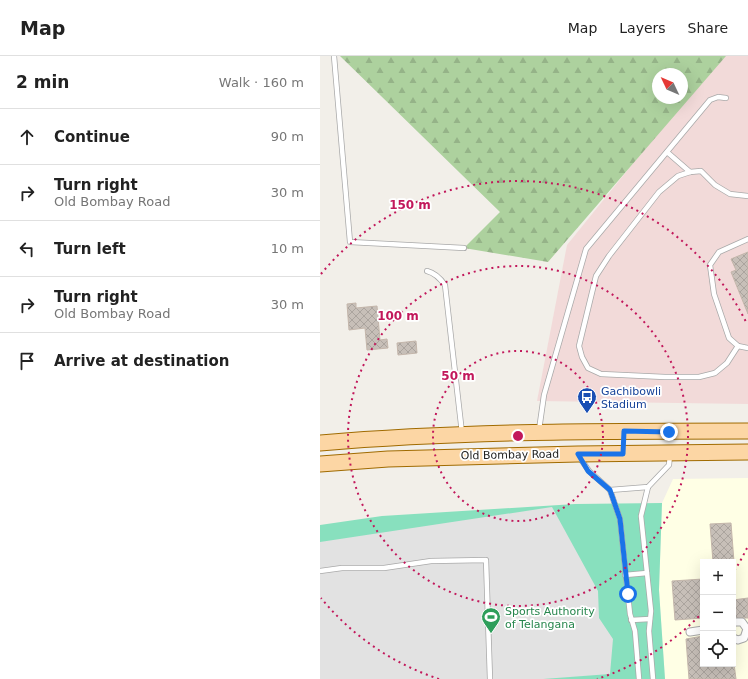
<!DOCTYPE html>
<html lang="en">
<head>
<meta charset="utf-8">
<style>
	:root { --surface:#fff; --page:#f6f6f6; --text:#222; --muted:#767676; --line:#e0e0e0 }
	body { margin:0; font-family:"DejaVu Sans",sans-serif; background:var(--page); color:var(--text) }
	.controls { position:absolute; right:12px; bottom:12px; display:grid; overflow:hidden; border-radius:0px; box-shadow:0 4px 16px #0002 }
	.controls button { width:36px; height:36px; display:grid; place-items:center; padding:0; border:0; border-bottom:1px solid var(--line); background:var(--surface); color:var(--text); font:20px sans-serif }
	.compass { position:absolute; left:332px; top:12px; width:36px; height:36px; border-radius:50%; background:var(--surface); box-shadow:0 4px 16px #0002; rotate:314deg }
	.stop { position:absolute; width:12px; height:12px; margin:-9px; border:3px solid #1a73e8; border-radius:50%; background:#fff }
	.stop.end { background:#1a73e8; border-color:#fff; box-shadow:0 1px 4px #0008 }
	.list { margin:0; padding:0; list-style:none }
	h2 { display:flex; justify-content:space-between; align-items:center; height:52px; margin:0; padding:0 16px; font-size:17px }
	h2 small { font-size:13px; font-weight:400; color:var(--muted) }
	.list li { display:grid; grid-template-columns:26px 1fr auto; gap:12px; align-items:center; box-sizing:border-box; height:56px; padding:0 16px; border-top:1px solid var(--line) }
	.list b { display:block; font-size:15px; white-space:nowrap }
	.list p { margin:0; font-size:13px; white-space:nowrap; color:var(--muted) }
	.list em { font-size:13px; font-style:normal; color:var(--muted) }
	.icon { flex:none; width:22px; height:22px; fill:none; stroke:currentColor; stroke-width:2; stroke-linecap:round; stroke-linejoin:round }
	.map { position:relative; flex:none; width:428px; height:623px; overflow:hidden }
	header { display:flex; align-items:center; gap:24px; box-sizing:border-box; height:56px; padding:0 20px; background:var(--surface); border-bottom:1px solid var(--line) }
	header strong { font-size:19px }
	nav { display:flex; gap:22px; margin-inline-start:auto; font-size:14px }
	main { display:flex }
	aside { flex:1; background:var(--surface) }
	.map>svg:first-child { display:block }
</style>
</head>
<body>
<header>
<strong>Map</strong>
<nav><a>Map</a><a>Layers</a><a>Share</a></nav>
</header>
<main>
<aside>
<h2>2 min<small>Walk · 160 m</small></h2>
<ul class="list">
<li><svg class="icon" aria-label="ahead" viewBox="0 0 24 24"><path d="M12 20V5M6 11l6-6 6 6"/></svg><div><b>Continue</b></div><em>90 m</em></li>
<li><svg class="icon" aria-label="right" viewBox="0 0 24 24"><path d="M7 20v-9h11M14 6l5 5-5 5"/></svg><div><b>Turn right</b><p>Old Bombay Road</p></div><em>30 m</em></li>
<li><svg class="icon" aria-label="left" viewBox="0 0 24 24"><path d="M17 20v-9H6M10 6l-5 5 5 5"/></svg><div><b>Turn left</b></div><em>10 m</em></li>
<li><svg class="icon" aria-label="right" viewBox="0 0 24 24"><path d="M7 20v-9h11M14 6l5 5-5 5"/></svg><div><b>Turn right</b><p>Old Bombay Road</p></div><em>30 m</em></li>
<li><svg class="icon" aria-label="arrive" viewBox="0 0 24 24"><path d="M6 21V4h12l-3 4 3 4H6"/></svg><div><b>Arrive at destination</b></div></li>
</ul>
</aside>
<div class="map">
<svg width="428" height="623" viewBox="0 0 428 623">
	<defs>
		<pattern id="forest-firs" width="22" height="20" patternUnits="userSpaceOnUse"><rect width="22" height="20" fill="#add19e"/><path d="M5 1l3.5 6h-7zM16 11l3.5 6h-7z" fill="#95b388"/></pattern>
		<pattern id="building-cross-hatch" width="8" height="8" patternUnits="userSpaceOnUse"><rect width="8" height="8" fill="#c7bfb8"/><path d="M0 0l8 8M0 8l8-8" fill="none" stroke="#aba49e"/></pattern>
	</defs>
	<rect width="100%" height="100%" fill="#f2efe9"/>
	<polygon fill="#f2dad9" points="400,0 428,0 428,348 217,345 247,189"/>
	<path fill="#ffffe5" fill-rule="evenodd" d="M 428,422 L 428,623 L 345,623 L 339,534 L 342,447 L 353,423 ZM 383,506 L 413,506 L 413,608 L 383,608 Z"/>
	<path fill="url(#forest-firs)" fill-rule="evenodd" d="M 20,0 L 406,0 L 228,206 L 144,192 L 180,156 ZM 338,18 L 362,18 L 362,42 L 338,42 Z"/>
	<polygon fill="#88e0be" points="342,447 339,534 345,623 0,623 0,469 62,460 255,448"/>
	<polygon fill="#e2e2e2" points="232,451 278,535 279,562 293,583 290,618 223,623 0,623 0,486"/>
	<g fill="url(#building-cross-hatch)" stroke="#c4b6ab">
		<polygon points="428,196 428,258 411,216 416,214 411,203"/>
		<polygon points="36,247 36,252 57,250 60,284 67,283 68,292 47,294 45,272 29,274 27,248"/>
		<polygon points="96,285 97,297 78,299 77,287"/>
		<polygon points="411,467 414,506 393,506 390,468"/>
		<polygon points="383,523 383,562 355,564 352,525"/>
		<polygon points="428,542 428,562 413,562 413,544"/>
		<polygon points="383,580 383,608 414,608 416,623 369,623 366,583"/>
	</g>
	<g fill="none" stroke-linecap="round" stroke-linejoin="round">
		<g stroke="#a9a9a9" stroke-width="6">
			<g id="service">
				<polyline points="14,0 30,186 144,192"/>
				<polyline points="347,96 370,116"/>
				<polyline points="428,183 399,196 390,209 394,238 409,282 418,290 428,292"/>
				<path d="M 107,215 C 115,217 120,222 125,229 L 142,377"/>
				<polyline points="418,290 407,307 395,317 379,321 345,321 281,318 268,312 262,301 259,290 276,220 289,200 339,136 358,120 370,116 381,115 395,129 410,138 428,140"/>
				<polyline points="219,374 224,339 266,193 390,44 398,41 406,42"/>
				<polyline points="260,402 269,415 290,434 328,431 349,409 350,399"/>
				<polyline points="328,431 321,460 331,555 329,575 333,623"/>
				<polyline points="290,434 300,463 310,558 315,575 319,623"/>
				<polyline points="0,515 22,512 64,512 111,505 166,504 170,623"/>
				<polyline points="305,519 327,517"/>
				<polyline points="311,564 330,563"/>
			</g>
		</g>
		<g stroke="#a9a9a9" stroke-width="9">
			<g id="pedestrian">
				<polyline points="413,567 416,566 422,566 427,573 424,582 418,584 413,582"/>
				<polyline points="370,576 383,574"/>
			</g>
		</g>
		<g stroke="#a06b00" stroke-width="17">
			<g id="primary">
				<path d="M 0,387 C 142,375 285,375 428,375"/>
				<polyline points="0,408 68,403 258,398 428,396"/>
			</g>
		</g>
		<use href="#service" stroke="#fff" stroke-width="4.5"/>
		<use href="#pedestrian" stroke="#fff" stroke-width="7"/>
		<use href="#primary" stroke="#fcd6a4" stroke-width="15"/>
	</g>
	<g fill="none" stroke-linecap="round" stroke-linejoin="round">
		<polyline stroke="#1a73e8" stroke-width="5" points="308,538 300,463 290,434 268,415 258,398 303,398 304,375 349,376"/>
	</g>
	<g fill="none" stroke="#c2185b" stroke-width="2" stroke-dasharray="2 4">
		<circle cx="198" cy="380" r="85"/>
		<circle cx="198" cy="380" r="170"/>
		<path d="M427 492A255 255 0 0 1 413 517M383 556A255 255 0 0 1 277 623M119 623A255 255 0 0 1 1 542M1 218A255 255 0 0 1 427 268"/>
	</g>
	<defs>
		<g id="bus-pin" transform="scale(1)"><path d="M0 17L-7.5 6A9.5 9.5 0 1 1 7.5 6Z" fill="#1a4fb4" stroke="#fff"/><path d="M-5-6H5V4H4V6H2V4H-2V6H-4V4H-5ZM-3.5-4V0h7V-4ZM-3.5 1.2v1.5H-2V1.2ZM2 1.2v1.5H3.5V1.2Z" fill="#fff"/></g>
		<g id="stadium-pin" transform="scale(1)"><path d="M0 17L-7.5 6A9.5 9.5 0 1 1 7.5 6Z" fill="#2e9e5b" stroke="#fff"/><path d="M0-5a6.5 5 0 1 0 0 10a6.5 5 0 1 0 0-10ZM-3.5-1.8h7v3.6h-7Z" fill="#fff"/></g>
	</defs>
	<g fill-rule="evenodd">
		<use href="#bus-pin" x="267" y="341"/>
		<use href="#stadium-pin" x="171" y="561"/>
	</g>
	<g text-anchor="middle" dominant-baseline="central" stroke-width="3.5" stroke-linejoin="round" paint-order="stroke">
		<g font-size="11" fill="#164399" stroke="#fff" text-anchor="start">
			<text x="281" y="335">Gachibowli<tspan x="281" dy="13">Stadium</tspan></text>
		</g>
		<g font-size="11" fill="#222" stroke="#fff">
			<text transform="translate(190 399) rotate(-1)">Old Bombay Road</text>
		</g>
		<g font-size="11" fill="#27864d" stroke="#fff" text-anchor="start">
			<text x="185" y="555">Sports Authority<tspan x="185" dy="13">of Telangana</tspan></text>
		</g>
	</g>
	<circle cx="198" cy="380" r="6" fill="#c2185b" stroke="#fff" stroke-width="2"/>
	<g font-size="12" text-anchor="middle" font-weight="bold" fill="#c2185b" stroke="#fff" stroke-width="3.5" stroke-linejoin="round" paint-order="stroke">
		<text x="90" y="153">150 m</text>
		<text x="78" y="264">100 m</text>
		<text x="138" y="324">50 m</text>
	</g>
</svg>
<div class="controls">
<button>+</button>
<button>−</button>
<button><svg class="icon" aria-label="locate" viewBox="0 0 24 24"><circle cx="12" cy="12" r="6"/><path d="M12 2v4M12 18v4M2 12h4M18 12h4"/></svg></button>
</div>
<svg class="compass" viewBox="-18 -18 36 36"><path d="M0-13l5 13h-10z" fill="#e53935"/><path d="M0 13l5-13h-10z" fill="#767676"/></svg>
<div class="stop" style="left:308px;top:538px"></div>
<div class="stop end" style="left:349px;top:376px"></div>
</div>
</main>
</body>
</html>
